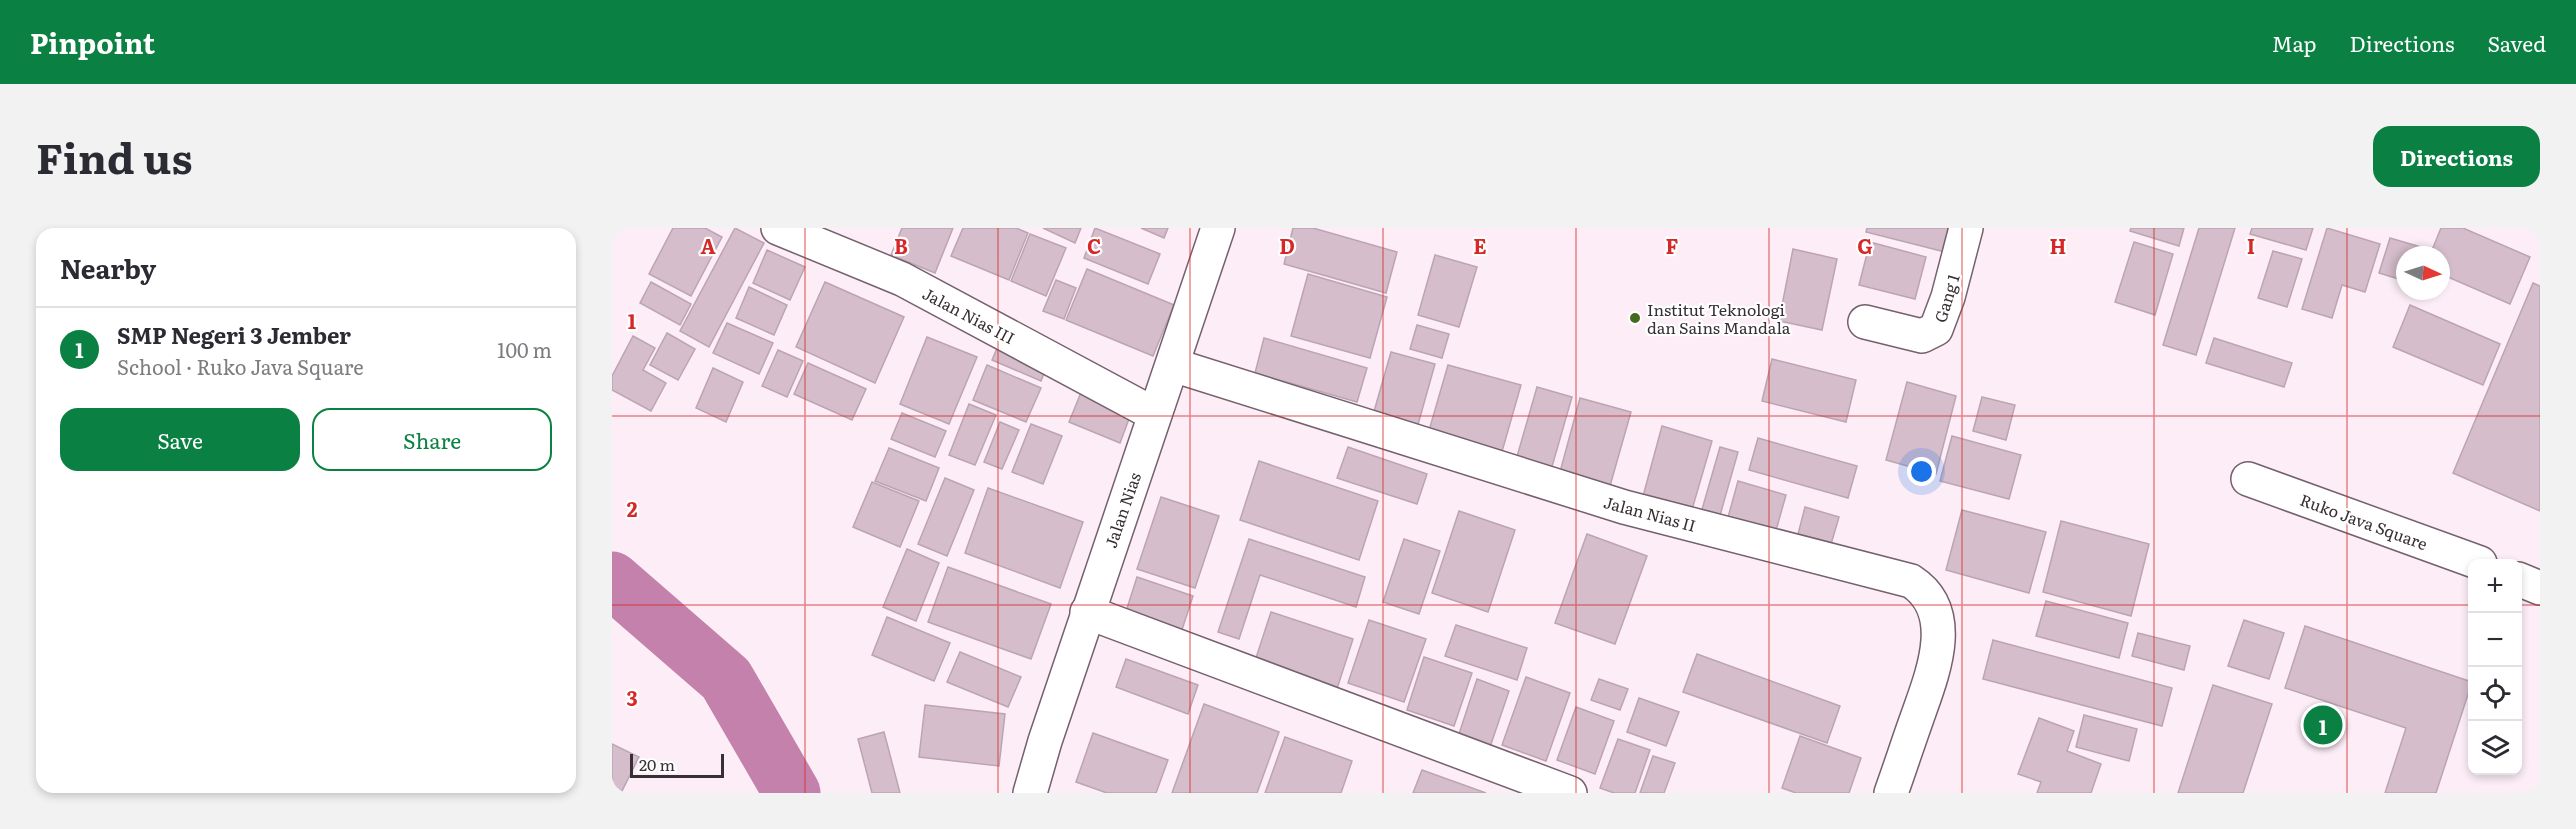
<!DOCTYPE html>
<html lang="en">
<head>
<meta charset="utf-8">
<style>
	:root { --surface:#fff; --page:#f2f2f3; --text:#2b2b33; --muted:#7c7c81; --line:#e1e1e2; --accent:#0b8043 }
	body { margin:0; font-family:Literata,serif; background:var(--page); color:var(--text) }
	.controls { position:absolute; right:18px; bottom:18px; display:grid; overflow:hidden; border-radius:12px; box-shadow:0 3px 9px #0003 }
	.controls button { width:54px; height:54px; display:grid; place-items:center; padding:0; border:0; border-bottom:2px solid var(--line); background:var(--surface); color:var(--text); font:30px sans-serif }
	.compass { position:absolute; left:1784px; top:18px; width:54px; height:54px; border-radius:50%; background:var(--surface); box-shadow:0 3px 9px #0003; rotate:94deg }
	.scale { position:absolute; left:18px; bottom:15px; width:94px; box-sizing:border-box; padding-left:6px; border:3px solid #382f34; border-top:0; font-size:16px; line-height:21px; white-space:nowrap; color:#382f34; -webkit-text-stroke:4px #fff; paint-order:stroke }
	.you { position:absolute; left:1310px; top:244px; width:21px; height:21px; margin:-15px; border:4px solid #fff; border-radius:50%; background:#1a73e8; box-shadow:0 0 0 9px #1a73e833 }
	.badge { display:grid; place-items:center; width:39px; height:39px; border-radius:50%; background:var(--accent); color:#fff; font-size:20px; font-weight:700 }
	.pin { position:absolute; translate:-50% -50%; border:3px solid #fff; box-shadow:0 2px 6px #0006 }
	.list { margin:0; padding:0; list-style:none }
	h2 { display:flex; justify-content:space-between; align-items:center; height:78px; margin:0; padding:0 24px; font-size:26px }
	h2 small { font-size:20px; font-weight:400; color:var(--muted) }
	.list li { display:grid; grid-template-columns:39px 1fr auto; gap:18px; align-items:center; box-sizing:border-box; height:84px; padding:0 24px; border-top:2px solid var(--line) }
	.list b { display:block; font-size:22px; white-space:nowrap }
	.list p { margin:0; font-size:20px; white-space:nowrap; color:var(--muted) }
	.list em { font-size:20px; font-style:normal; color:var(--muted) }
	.actions { display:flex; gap:12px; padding:18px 24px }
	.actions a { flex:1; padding:14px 0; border:2px solid var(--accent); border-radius:18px; text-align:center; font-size:21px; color:var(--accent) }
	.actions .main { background:var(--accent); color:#fff }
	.icon { flex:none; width:33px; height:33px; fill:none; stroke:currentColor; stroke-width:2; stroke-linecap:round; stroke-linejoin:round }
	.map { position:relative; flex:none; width:1928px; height:565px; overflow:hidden; border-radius:18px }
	header { display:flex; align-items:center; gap:36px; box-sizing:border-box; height:84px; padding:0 30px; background:var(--accent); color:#fff }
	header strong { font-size:28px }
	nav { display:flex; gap:33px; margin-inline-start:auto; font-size:21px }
	.intro { display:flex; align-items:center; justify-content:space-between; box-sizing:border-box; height:144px; padding:0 36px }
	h1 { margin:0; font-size:42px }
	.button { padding:15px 27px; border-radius:18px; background:var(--accent); color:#fff; font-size:21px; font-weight:700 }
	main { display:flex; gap:36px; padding:0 36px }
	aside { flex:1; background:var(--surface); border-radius:18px; box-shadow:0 3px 9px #0003 }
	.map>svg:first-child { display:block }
</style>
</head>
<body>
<header>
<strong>Pinpoint</strong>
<nav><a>Map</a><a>Directions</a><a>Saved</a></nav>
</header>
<div class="intro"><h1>Find us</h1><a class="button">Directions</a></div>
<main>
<aside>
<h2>Nearby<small></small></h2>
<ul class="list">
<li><span class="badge">1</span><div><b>SMP Negeri 3 Jember</b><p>School · Ruko Java Square</p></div><em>100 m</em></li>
</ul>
<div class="actions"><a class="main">Save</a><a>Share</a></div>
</aside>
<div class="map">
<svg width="1928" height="565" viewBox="0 0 1928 565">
	<rect width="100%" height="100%" fill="#fcedf6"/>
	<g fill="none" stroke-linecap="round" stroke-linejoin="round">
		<polyline stroke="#c381ab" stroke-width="57" points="0,352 114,451 180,565"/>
	</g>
	<g fill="#d5bdcb" stroke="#bca4b2" stroke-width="1.5">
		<polygon points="61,0 93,0 110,9 79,68 37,46"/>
		<polygon points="123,0 152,15 97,119 68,103"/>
		<polygon points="290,0 341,0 323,45 279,27"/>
		<polygon points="351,0 404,0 416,5 397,52 339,28"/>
		<polygon points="431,0 469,0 463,15"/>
		<polygon points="483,0 548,26 536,56 472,30"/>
		<polygon points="529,0 556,0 552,10"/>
		<polygon points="681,0 701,0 785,24 774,65 672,36"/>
		<polygon points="1255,0 1347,0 1341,26 1254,4"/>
		<polygon points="1519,0 1572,0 1567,18 1518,3"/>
		<polygon points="1587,0 1623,0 1584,127 1551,117"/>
		<polygon points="1640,0 1701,0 1694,22 1638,6"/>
		<polygon points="1715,0 1768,16 1753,64 1730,57 1720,90 1690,81"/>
		<polygon points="1829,0 1851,0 1918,29 1898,76 1829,46 1829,27 1818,27"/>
		<polygon points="418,6 454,20 434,68 399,53"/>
		<polygon points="1778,10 1809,19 1807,27 1793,27 1793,53 1767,45"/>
		<polygon points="1258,14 1314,29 1303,71 1247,57"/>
		<polygon points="1522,14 1561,26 1543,87 1503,74"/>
		<polygon points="1181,21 1225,31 1210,102 1167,93"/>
		<polygon points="155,22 193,39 178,72 141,55"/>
		<polygon points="1661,23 1690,31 1675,79 1646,70"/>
		<polygon points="823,27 865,39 847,99 806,87"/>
		<polygon points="475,41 562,77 541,128 454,92"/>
		<polygon points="696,46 775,69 758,130 679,108"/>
		<polygon points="444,52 464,60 452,91 431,83"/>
		<polygon points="39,54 79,76 68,97 28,75"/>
		<polygon points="213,54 292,89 263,155 184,119"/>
		<polygon points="1921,55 1928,58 1928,283 1841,245"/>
		<polygon points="137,59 175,77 162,107 124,90"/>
		<polygon points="1798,77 1888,116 1871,157 1781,119"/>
		<polygon points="115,95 161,115 147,146 101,125"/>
		<polygon points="805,97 837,106 830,130 798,121"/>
		<polygon points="55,105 83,121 66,152 38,137"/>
		<polygon points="21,108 43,120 31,142 54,155 39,183 0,162 0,148"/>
		<polygon points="315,109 365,129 337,196 288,176"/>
		<polygon points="652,110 755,140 745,174 643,145"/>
		<polygon points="1602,110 1680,135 1672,159 1594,135"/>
		<polygon points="388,113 437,133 429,153 380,132"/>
		<polygon points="166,122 191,133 175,169 150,158"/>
		<polygon points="779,124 823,136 805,200 761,187"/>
		<polygon points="1160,131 1244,152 1234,194 1150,173"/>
		<polygon points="196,135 254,161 240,192 182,166"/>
		<polygon points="375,137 429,160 414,194 361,172"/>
		<polygon points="836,137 909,157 889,227 816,206"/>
		<polygon points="101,140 131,154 114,194 84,180"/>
		<polygon points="1295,154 1344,168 1324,246 1274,232"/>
		<polygon points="925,159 960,169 939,242 904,232"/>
		<polygon points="470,162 520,183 508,215 457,194"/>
		<polygon points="1370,169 1403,177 1394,212 1361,203"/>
		<polygon points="968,170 1019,184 998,258 948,244"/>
		<polygon points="357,176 384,187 363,237 337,227"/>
		<polygon points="290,185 334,203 323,229 279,211"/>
		<polygon points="388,194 407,202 390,241 372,234"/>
		<polygon points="419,196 450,208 431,256 400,244"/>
		<polygon points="1050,198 1100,213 1079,285 1030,272"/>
		<polygon points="1340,208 1409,227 1397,271 1328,253"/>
		<polygon points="1146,210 1245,238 1236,270 1137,242"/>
		<polygon points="736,219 815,246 805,276 725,250"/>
		<polygon points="1108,219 1126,224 1107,291 1089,285"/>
		<polygon points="277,220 327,240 314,273 263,253"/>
		<polygon points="647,233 766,273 747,332 628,292"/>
		<polygon points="333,250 362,262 335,328 306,316"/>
		<polygon points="1126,253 1174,267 1163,306 1115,293"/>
		<polygon points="260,254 307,273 288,319 241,299"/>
		<polygon points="376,260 471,294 448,360 353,325"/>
		<polygon points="549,269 607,288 583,360 525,341"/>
		<polygon points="1193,279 1227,289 1217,323 1184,314"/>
		<polygon points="1350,282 1434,304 1417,365 1334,342"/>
		<polygon points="847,283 903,302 876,384 820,365"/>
		<polygon points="1449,293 1537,316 1519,388 1431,364"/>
		<polygon points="975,306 1035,328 1003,416 943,395"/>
		<polygon points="637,311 753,349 744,379 648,347 627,411 606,404"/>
		<polygon points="792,311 828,323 807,386 771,374"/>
		<polygon points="295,321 327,335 304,393 271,379"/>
		<polygon points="336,339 439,376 419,431 316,394"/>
		<polygon points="525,349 581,368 566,414 510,396"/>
		<polygon points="1434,373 1516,395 1507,430 1424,408"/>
		<polygon points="659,384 741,411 723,467 641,439"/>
		<polygon points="275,389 338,415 322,453 260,427"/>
		<polygon points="757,392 814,411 792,474 736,455"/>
		<polygon points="1632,392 1672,405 1657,451 1616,438"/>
		<polygon points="844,397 915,420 905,452 833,428"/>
		<polygon points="1693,398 1860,454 1824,565 1773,565 1794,500 1673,460"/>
		<polygon points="1526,405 1578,418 1572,442 1520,428"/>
		<polygon points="1381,412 1560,460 1550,498 1371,451"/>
		<polygon points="348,424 409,449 396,479 335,454"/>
		<polygon points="1085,426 1228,478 1215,515 1071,464"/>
		<polygon points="812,429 860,445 842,498 795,482"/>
		<polygon points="514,431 586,457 576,486 504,459"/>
		<polygon points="914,449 958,465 934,533 890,517"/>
		<polygon points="865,451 897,463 876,525 844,515"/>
		<polygon points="987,451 1016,461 1008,482 979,472"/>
		<polygon points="1601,457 1660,476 1631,565 1566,565"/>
		<polygon points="1027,470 1067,484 1054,518 1015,504"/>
		<polygon points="592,476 667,504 645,565 560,565"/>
		<polygon points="313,477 393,486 387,538 307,529"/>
		<polygon points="964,479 1002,493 983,546 945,532"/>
		<polygon points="1472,487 1525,501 1517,533 1464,519"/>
		<polygon points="1427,490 1462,503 1455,523 1489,536 1479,565 1425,565 1429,554 1406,546"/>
		<polygon points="272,504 288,565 260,565 246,511"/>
		<polygon points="481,505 556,532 544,565 495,565 464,554"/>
		<polygon points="1188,508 1249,530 1237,565 1184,565 1170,560"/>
		<polygon points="673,509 740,533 729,565 653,565"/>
		<polygon points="1006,511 1038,522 1023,565 1002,565 988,560"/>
		<polygon points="0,516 27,529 9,565 0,565"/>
		<polygon points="1041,528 1063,535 1052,565 1028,565"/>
		<polygon points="810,542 874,565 801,565"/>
	</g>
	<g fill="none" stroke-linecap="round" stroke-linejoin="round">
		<g stroke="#75606d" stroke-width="36">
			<g id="street">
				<polyline points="166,0 290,51 542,186"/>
				<polyline points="1253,94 1310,108 1324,101 1336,69 1354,0"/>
				<path d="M 561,137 L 1012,279 L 1299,353 C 1347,384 1320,447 1305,490 C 1296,515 1288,540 1279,565"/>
				<polyline points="1636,251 1868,335"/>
				<polyline points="1906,351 1928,360"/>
				<polyline points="475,384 958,565"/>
				<polyline points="418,565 433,513 606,0"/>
			</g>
		</g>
		<use href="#street" stroke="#fff" stroke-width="33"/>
	</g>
	<path fill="none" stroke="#d62828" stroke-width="1.5" stroke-opacity="0.55" d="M 193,0 L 193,565M 386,0 L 386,565M 578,0 L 578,565M 771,0 L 771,565M 964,0 L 964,565M 1157,0 L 1157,565M 1350,0 L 1350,565M 1542,0 L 1542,565M 1735,0 L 1735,565M 0,188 L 1928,188M 0,377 L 1860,377M 1906,377 L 1928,377"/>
	<circle fill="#456921" stroke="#fff" stroke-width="2" cx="1023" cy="90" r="6"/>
	<g text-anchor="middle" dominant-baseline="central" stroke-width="4.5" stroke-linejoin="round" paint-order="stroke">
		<g font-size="16" fill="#382f34" stroke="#fff">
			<text transform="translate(1334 70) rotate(-73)">Gang 1</text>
			<text transform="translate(357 87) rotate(28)">Jalan Nias III</text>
			<text transform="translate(510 282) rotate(-71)">Jalan Nias</text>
			<text transform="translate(1038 285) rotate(15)">Jalan Nias II</text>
			<text transform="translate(1752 293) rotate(20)">Ruko Java Square</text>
		</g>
		<g font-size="16" fill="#382f34" stroke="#fff" text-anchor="start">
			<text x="1035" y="81">Institut Teknologi<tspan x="1035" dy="18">dan Sains Mandala</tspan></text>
		</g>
	</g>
	<g font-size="20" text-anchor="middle" font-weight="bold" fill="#d62828" stroke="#fff" stroke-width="4.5" stroke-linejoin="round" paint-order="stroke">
		<text x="96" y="26">A</text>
		<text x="289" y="26">B</text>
		<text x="482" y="26">C</text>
		<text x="675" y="26">D</text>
		<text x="868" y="26">E</text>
		<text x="1060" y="26">F</text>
		<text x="1253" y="26">G</text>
		<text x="1446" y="26">H</text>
		<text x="1639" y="26">I</text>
		<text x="20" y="101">1</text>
		<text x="20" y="289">2</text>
		<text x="20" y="478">3</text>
	</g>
</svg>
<div class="controls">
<button>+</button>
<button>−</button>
<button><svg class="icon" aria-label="locate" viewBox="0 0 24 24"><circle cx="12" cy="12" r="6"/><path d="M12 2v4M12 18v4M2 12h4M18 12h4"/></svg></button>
<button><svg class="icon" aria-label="layers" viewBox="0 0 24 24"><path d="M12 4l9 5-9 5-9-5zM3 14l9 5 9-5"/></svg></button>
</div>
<svg class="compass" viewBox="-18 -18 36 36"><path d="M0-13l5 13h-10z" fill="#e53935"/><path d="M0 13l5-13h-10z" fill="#7c7c81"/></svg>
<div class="scale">20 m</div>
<div class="you"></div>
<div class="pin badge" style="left:1711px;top:497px">1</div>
</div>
</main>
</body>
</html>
